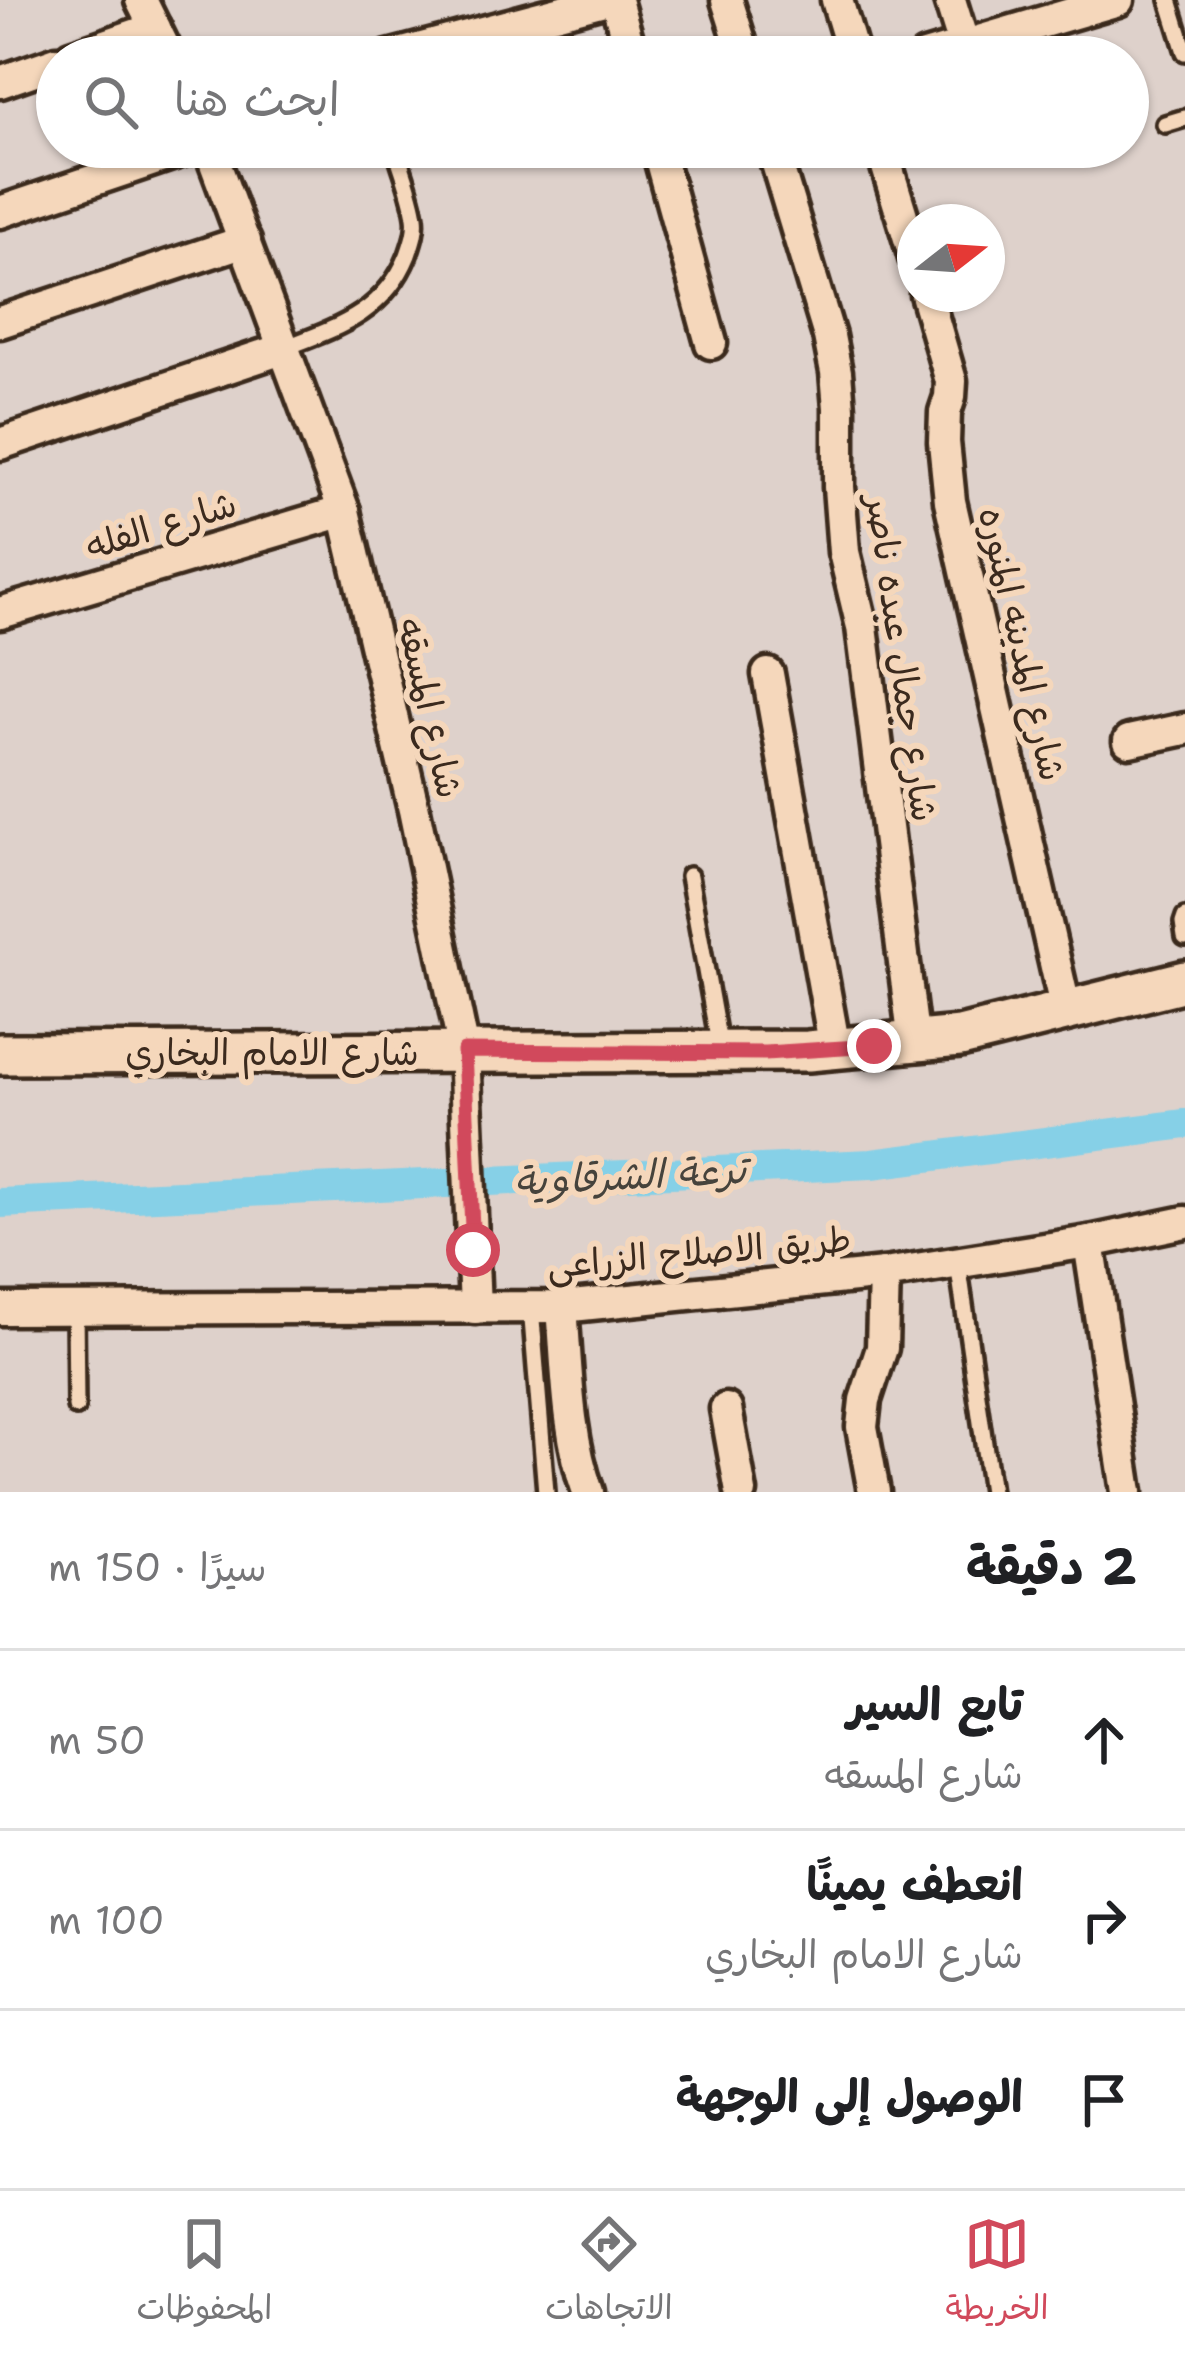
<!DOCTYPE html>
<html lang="ar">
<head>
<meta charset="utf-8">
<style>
	:root { --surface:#fff; --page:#f6f6f6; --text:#202124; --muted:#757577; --line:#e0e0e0; --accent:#d1495b }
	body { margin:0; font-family:"Shantell Sans","Playpen Sans Arabic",sans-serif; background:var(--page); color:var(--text); direction:rtl }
	.compass { position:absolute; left:897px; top:204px; width:108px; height:108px; border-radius:50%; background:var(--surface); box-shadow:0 3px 9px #0004; rotate:73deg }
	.stop { position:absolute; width:36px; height:36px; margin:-27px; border:9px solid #d1495b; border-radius:50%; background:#fff }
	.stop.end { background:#d1495b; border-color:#fff; box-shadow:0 3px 12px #0008 }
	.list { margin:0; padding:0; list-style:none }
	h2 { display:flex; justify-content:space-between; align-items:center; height:156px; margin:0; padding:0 48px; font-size:51px }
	h2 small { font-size:39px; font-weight:400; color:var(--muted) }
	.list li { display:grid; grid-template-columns:78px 1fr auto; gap:36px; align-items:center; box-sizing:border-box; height:180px; padding:0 48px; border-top:3px solid var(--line) }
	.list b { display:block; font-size:45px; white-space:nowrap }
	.list p { margin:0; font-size:39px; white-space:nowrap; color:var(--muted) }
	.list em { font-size:39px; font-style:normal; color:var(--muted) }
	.icon { flex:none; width:66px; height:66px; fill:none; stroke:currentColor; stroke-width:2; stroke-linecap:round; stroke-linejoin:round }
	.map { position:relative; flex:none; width:1185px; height:1492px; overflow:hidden; direction:ltr }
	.search { position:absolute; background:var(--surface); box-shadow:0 3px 9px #0004; left:36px; right:36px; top:36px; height:132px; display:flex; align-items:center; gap:30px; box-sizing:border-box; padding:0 42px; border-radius:66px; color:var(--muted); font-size:45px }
	.sheet { height:696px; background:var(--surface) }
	nav { display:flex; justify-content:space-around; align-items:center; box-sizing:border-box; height:168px; border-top:3px solid var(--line); background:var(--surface); font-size:33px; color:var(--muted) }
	nav a { display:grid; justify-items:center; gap:6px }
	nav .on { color:var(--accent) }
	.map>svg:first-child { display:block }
</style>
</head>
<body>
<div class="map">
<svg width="1185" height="1492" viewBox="0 0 1185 1492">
	<rect width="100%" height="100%" fill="#ded1cb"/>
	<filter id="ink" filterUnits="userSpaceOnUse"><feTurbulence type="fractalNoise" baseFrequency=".00833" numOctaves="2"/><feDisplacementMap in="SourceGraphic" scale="24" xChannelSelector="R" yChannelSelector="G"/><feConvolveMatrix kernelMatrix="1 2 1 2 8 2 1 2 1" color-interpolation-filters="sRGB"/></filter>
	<g filter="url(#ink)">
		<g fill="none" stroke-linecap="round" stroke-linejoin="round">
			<polyline stroke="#86d0e7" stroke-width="30" points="0,1203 872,1164 1185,1124"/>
			<g stroke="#3b2a1e" stroke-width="24">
				<g id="service">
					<polyline points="1169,0 1185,52"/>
					<polyline points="1165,124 1185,118"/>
					<path d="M 282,349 C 336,328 384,314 408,255 C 412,243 417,230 415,217 C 412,196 403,173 397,153"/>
					<polyline points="689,876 720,1049"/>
					<polyline points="1185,917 1183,923 1185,937"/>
					<polyline points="958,1263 991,1492"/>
					<polyline points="531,1307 546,1492"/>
					<polyline points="75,1308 76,1407"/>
				</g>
			</g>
			<g stroke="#3b2a1e" stroke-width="39">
				<g id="minor">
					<polyline points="141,0 169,57"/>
					<polyline points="616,0 632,57"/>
					<polyline points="727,0 745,57"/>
					<polyline points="837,0 854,57"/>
					<polyline points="950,0 964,45"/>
					<polyline points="71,57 155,28"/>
					<polyline points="388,57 604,0"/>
					<polyline points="925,57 1118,0"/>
					<polyline points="0,82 57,62"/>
					<polyline points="209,147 344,511 414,810 464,1051 475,1308"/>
					<polyline points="657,147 711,343"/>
					<polyline points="772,147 829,336 836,372 839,408 839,487 844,552 862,627 914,1043"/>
					<polyline points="881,147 915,258"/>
					<polyline points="0,212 192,147"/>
					<polyline points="926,294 951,381 950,397 945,412 944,442 950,501 1066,1011"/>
					<polyline points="0,322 245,241"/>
					<polyline points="0,444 282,349"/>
					<polyline points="0,613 344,511"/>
					<polyline points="768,674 835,1049"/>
					<polyline points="1129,741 1185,729"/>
					<polyline points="1089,1242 1127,1492"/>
					<path d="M 562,1307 C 567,1368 567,1434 588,1492"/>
					<polyline points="0,1309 562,1307 884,1274 1089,1242 1185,1222"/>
					<polyline points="726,1409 741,1492"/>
					<polyline points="874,1492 862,1427 865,1400 882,1348 884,1274"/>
				</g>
			</g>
			<g stroke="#3b2a1e" stroke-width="48">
				<polyline id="tertiary" points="0,1054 808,1051 960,1037 1185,981"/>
			</g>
			<use href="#service" stroke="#f5d7bb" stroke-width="15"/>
			<use href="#minor" stroke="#f5d7bb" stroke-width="30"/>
			<use href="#tertiary" stroke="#f5d7bb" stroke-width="39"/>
		</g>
	</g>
	<g fill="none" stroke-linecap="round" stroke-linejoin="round" filter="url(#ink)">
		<polyline stroke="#d1495b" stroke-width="15" points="473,1250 464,1051 765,1053 874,1046"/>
	</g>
	<g text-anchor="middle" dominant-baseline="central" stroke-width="12" stroke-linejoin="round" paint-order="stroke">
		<g font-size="36" fill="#3b2a1e" stroke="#f5d7bb">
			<text transform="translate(161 525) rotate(-17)">شارع الفله</text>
			<text transform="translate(1022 644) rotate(77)">شارع المدينه المنوره</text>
			<text transform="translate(902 658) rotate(82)">شارع جمال عبده ناصر</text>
			<text transform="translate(430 708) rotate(77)">شارع المسقه</text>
			<text x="272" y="1052">شارع الامام البخاري</text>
			<text transform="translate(699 1252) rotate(-5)">طريق الاصلاح الزراعى</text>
		</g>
		<g font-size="39" font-style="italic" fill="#46433c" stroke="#f5d7bb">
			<text transform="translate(630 1175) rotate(-3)">ترعة الشرقاوية</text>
		</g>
	</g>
</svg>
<svg class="compass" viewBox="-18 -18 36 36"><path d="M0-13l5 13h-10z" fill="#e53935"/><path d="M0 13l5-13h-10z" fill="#757577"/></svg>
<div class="stop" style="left:473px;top:1250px"></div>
<div class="stop end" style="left:874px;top:1046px"></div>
<div class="search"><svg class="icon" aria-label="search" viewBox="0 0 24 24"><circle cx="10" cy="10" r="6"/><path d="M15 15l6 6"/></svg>ابحث هنا</div>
</div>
<section class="sheet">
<h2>2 دقيقة<small>سيرًا · 150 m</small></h2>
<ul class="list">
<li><svg class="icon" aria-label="ahead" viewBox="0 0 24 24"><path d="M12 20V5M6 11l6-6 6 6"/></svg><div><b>تابع السير</b><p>شارع المسقه</p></div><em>50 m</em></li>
<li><svg class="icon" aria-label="right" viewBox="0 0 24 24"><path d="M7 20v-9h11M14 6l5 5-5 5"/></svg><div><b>انعطف يمينًا</b><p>شارع الامام البخاري</p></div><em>100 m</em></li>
<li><svg class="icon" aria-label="arrive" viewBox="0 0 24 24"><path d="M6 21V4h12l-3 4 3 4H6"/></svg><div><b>الوصول إلى الوجهة</b></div></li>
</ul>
</section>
<nav>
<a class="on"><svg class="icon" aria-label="map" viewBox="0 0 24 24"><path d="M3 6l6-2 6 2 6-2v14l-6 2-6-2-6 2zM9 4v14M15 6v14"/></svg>الخريطة</a>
<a><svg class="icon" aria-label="directions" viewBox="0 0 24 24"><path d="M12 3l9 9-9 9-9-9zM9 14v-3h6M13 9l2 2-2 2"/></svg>الاتجاهات</a>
<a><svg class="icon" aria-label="saved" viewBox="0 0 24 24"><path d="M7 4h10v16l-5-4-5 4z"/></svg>المحفوظات</a>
</nav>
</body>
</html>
